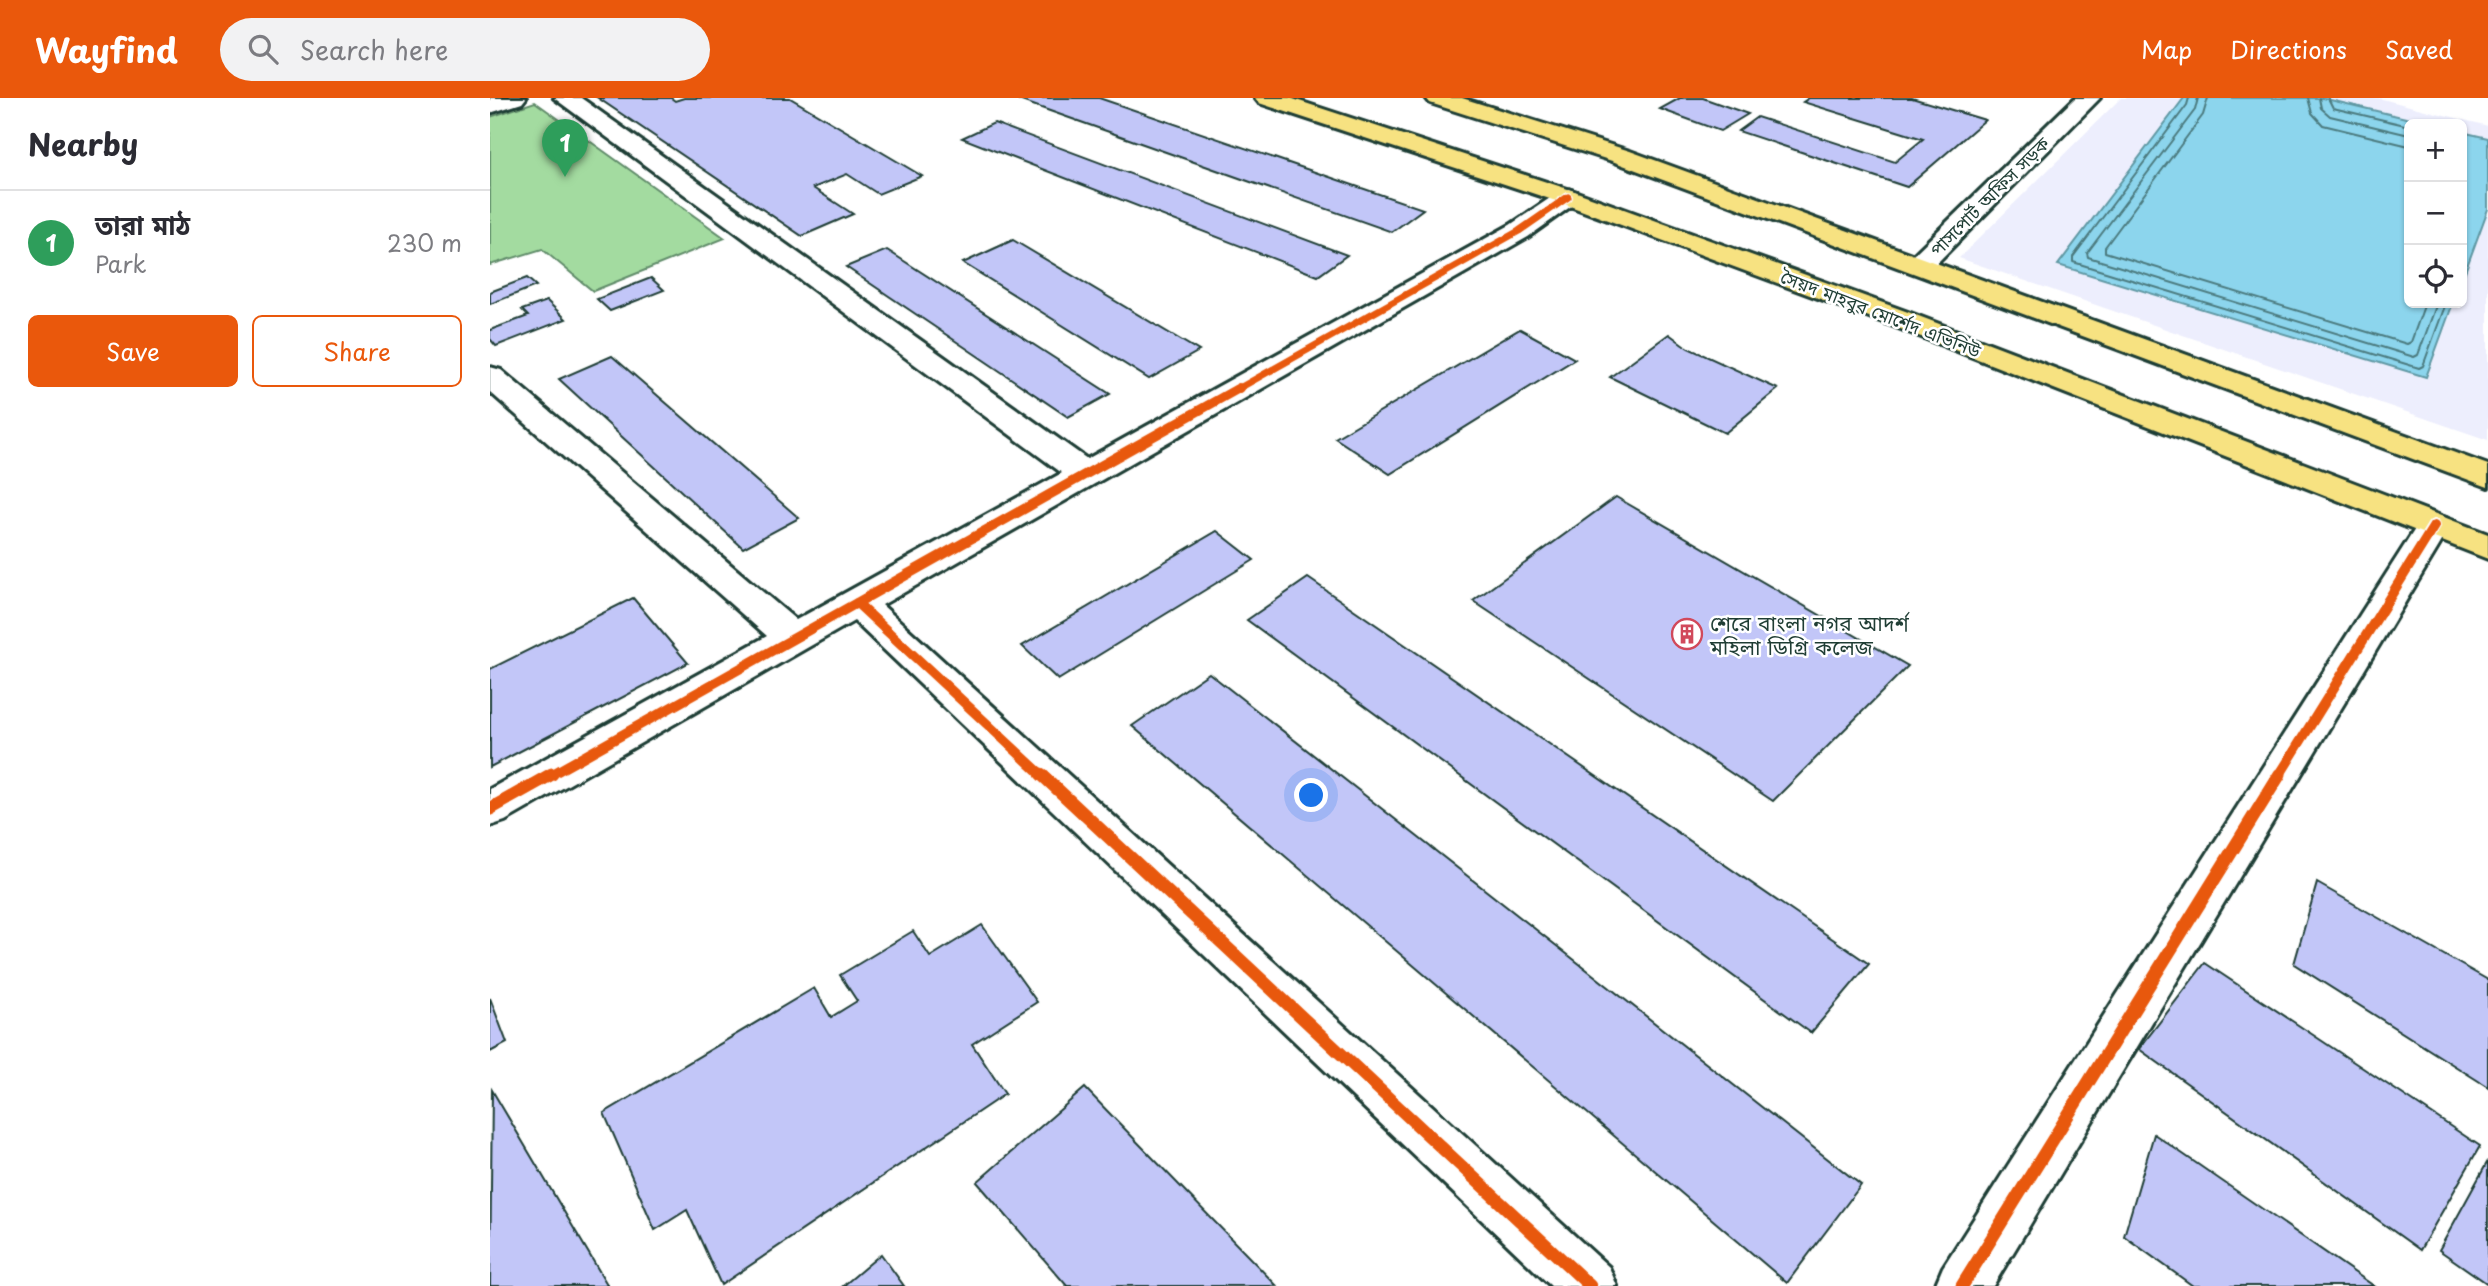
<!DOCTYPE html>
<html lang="en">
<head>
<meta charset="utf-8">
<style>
	:root { --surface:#fff; --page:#f2f2f3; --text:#2b2b33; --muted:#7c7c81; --line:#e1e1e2; --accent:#ea580c }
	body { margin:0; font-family:"Playpen Sans","Noto Sans Bengali",sans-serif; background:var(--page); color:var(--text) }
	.controls { position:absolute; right:21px; top:21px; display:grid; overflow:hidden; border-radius:10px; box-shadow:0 2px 5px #0004 }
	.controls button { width:63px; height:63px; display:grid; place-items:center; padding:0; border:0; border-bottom:2px solid var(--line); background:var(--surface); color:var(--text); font:35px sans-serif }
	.you { position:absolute; left:822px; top:698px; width:24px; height:24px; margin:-18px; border:5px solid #fff; border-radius:50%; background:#1a73e8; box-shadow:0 0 0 10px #1a73e833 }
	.badge { display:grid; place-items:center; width:46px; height:46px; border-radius:50%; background:var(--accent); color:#fff; font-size:23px; font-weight:700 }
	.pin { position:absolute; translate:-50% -58px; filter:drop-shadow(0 2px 4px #0008) }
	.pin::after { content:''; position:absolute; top:37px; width:24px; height:21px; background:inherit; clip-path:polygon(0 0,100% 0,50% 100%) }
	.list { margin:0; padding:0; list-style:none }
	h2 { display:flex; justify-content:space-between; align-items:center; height:91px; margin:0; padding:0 28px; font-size:30px }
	h2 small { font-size:23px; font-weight:400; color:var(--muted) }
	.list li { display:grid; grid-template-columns:46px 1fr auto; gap:21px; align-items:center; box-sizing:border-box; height:105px; padding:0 28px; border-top:2px solid var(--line) }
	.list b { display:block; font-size:26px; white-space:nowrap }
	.list p { margin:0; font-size:23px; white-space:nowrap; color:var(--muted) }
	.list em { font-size:23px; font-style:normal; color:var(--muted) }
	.actions { display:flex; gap:14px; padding:21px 28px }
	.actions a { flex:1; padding:16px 0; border:2px solid var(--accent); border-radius:10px; text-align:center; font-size:24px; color:var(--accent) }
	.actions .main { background:var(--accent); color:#fff }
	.icon { flex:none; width:38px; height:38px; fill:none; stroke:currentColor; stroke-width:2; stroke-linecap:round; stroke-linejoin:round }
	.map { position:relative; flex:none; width:1998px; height:1188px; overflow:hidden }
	header { display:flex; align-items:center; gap:42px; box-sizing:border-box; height:98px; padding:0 35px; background:var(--accent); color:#fff }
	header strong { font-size:33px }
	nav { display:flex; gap:38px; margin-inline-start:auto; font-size:24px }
	.search { width:490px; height:63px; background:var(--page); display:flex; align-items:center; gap:18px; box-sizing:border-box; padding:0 24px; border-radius:38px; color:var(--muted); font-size:26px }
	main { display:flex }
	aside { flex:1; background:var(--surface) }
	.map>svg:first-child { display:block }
</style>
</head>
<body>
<header>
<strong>Wayfind</strong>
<div class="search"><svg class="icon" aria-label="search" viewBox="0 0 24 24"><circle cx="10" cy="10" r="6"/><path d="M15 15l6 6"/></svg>Search here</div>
<nav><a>Map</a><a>Directions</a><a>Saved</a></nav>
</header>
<main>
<aside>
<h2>Nearby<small></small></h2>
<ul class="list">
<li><span class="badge" style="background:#2e9e5b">1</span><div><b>তারা মাঠ</b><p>Park</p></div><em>230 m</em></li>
</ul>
<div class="actions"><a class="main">Save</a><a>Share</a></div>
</aside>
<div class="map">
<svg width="1998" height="1188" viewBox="0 0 1998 1188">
	<rect width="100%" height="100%" fill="#fff"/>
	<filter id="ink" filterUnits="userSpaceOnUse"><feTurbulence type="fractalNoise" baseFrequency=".0143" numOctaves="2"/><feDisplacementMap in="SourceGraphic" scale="14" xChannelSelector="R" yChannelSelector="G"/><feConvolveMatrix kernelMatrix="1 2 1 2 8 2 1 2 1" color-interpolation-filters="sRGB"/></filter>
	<g filter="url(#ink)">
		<path fill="#edeefd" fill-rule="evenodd" d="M 1631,0 L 1888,0 L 1998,28 L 1998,342 L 1469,160 ZM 1919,26 L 1972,26 L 1972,205 L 1919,205 Z"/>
		<polygon fill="#a3dba0" stroke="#618c6a" stroke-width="2" points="45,4 235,140 103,193 52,151 0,167 0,19"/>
		<g fill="#8cd5ed" stroke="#6098a3" stroke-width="2">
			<polygon points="1694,0 1832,0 1941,26 1919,26 1919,205 1963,205 1936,279 1568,167"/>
			<polygon points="1972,34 1998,40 1998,111 1972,182"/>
		</g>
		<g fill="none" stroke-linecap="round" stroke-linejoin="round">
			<g stroke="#4b7a7e" stroke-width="2">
				<polyline points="1699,0 1697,7 1583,159 1583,164 1929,270 1933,268 1956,205"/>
				<polyline points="1708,0 1705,12 1597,155 1598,159 1924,259 1928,257 1947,205"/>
				<polyline points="1718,0 1713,17 1615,149 1615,154 1917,246 1921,244 1935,205"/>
				<polyline points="1818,0 1822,15 1833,27 1919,48"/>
				<polyline points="1829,0 1831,10 1840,18 1919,37"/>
				<polyline points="1838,0 1843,10 1919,28"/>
			</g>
		</g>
		<g fill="#c2c6f8" stroke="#1f3d34" stroke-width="2">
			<polygon points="108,0 181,0 185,3 194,0 300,0 432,78 388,96 357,76 323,90 363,116 312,138"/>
			<polygon points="523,0 609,0 933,111 902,134"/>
			<polygon points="1190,0 1213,0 1258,16 1230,33 1170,11"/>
			<polygon points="1319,0 1422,0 1495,22 1417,89 1248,33 1267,19 1405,64 1433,41 1313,4"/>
			<polygon points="504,25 857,157 828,178 472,40"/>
			<polygon points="523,142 709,253 659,281 473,165"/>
			<polygon points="397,152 620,296 578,319 356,169"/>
			<polygon points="37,180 46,188 0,206 0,194"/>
			<polygon points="161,180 174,192 120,213 107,201"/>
			<polygon points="57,203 76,221 6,248 0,241 0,232 38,218 32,212"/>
			<polygon points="1030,231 1085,261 900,376 845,340"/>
			<polygon points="1179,236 1198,250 1288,291 1235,335 1120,279"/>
			<polygon points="122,258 309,420 253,450 69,281"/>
			<polygon points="1126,399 1418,568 1283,703 983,503"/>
			<polygon points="727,433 764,462 568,582 532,548"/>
			<polygon points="818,480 1379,866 1321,935 757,522"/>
			<polygon points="143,500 198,565 0,669 0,571"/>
			<polygon points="719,575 1371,1087 1297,1185 642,628"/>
			<polygon points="1827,785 1998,882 1998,989 1804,866"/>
			<polygon points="492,827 547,904 482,946 515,996 231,1187 197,1112 165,1132 114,1015 324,890 341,919 367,903 350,877 423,833 440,859"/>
			<polygon points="1715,865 1990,1048 1930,1152 1649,951"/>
			<polygon points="0,900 17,945 0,954"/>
			<polygon points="595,990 787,1188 577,1188 487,1084"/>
			<polygon points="2,992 118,1188 0,1188"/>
			<polygon points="1664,1036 1884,1188 1703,1188 1634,1138"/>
			<polygon points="1998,1063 1998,1186 1949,1152"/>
			<polygon points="391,1156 414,1188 353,1188"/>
		</g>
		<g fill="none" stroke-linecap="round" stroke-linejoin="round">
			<g stroke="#1f3d34" stroke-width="6">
				<g id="minor">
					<polygon points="0,0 36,0 32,5 0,15"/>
					<polygon points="64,0 91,0 597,361 1020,127 1069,94 1078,91 1087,94 1091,99 1087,104 1038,139 392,507 1119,1169 1127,1188 1061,1188 364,523 15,723 0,728 0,691 277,538 0,294 0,269 11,272 306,522 572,375"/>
					<polygon points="1585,0 1610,0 1439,173 1429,175 1419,173 1415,167 1419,161"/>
					<polygon points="1944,417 1956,420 1961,428 1503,1188 1445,1188 1453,1169 1932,420"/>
				</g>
			</g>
			<g stroke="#1f3d34" stroke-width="6">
				<g id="major">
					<polygon points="765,0 800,0 1087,94 1418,214 1998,436 1998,461 1398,226 1069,104 769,5"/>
					<polygon points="936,0 972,0 1140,53 1998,367 1998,389 1122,63 940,5"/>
				</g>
			</g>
			<use href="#minor" fill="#fff" fill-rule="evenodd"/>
			<use href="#major" fill="#f7e281" fill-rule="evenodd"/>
			<g stroke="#fff" stroke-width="10">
				<polyline id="cycleway-far2" points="746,292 1029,133 1078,99"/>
			</g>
			<g stroke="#fff" stroke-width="14">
				<g id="cycleway-far1">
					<polyline points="367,505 553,678"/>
					<polyline points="59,678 749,290"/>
					<polyline points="1789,678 1944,428"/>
				</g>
			</g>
			<g stroke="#fff" stroke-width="18">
				<g id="cycleway">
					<polyline points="551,676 1100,1188"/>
					<polyline points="0,711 62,676"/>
					<polyline points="1472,1188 1790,676"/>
				</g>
			</g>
			<use href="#cycleway-far2" stroke="#e8590c" stroke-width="7"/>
			<use href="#cycleway-far1" stroke="#e8590c" stroke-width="10"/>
			<use href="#cycleway" stroke="#e8590c" stroke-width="13"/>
		</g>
	</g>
	<defs>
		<g id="building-ring" transform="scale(1.575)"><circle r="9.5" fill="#fff" stroke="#d1495b" stroke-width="1.5"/><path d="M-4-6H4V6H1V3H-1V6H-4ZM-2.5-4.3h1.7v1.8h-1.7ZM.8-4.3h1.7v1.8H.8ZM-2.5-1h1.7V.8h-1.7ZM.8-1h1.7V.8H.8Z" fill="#d1495b"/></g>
	</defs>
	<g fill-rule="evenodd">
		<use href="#building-ring" x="1197" y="536"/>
	</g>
	<g text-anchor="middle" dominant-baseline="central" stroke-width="5" stroke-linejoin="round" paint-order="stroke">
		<g font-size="18" fill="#1f3d34" stroke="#fff">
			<text transform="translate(1499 98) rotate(-45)">পাসপোর্ট অফিস সড়ক</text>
			<text transform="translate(1391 215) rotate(21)">সৈয়দ মাহবুব মোর্শেদ এভিনিউ</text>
		</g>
		<g font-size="21" fill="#1f3d34" stroke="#fff" text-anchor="start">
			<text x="1220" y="524">শেরে বাংলা নগর আদর্শ<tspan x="1220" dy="24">মহিলা ডিগ্রি কলেজ</tspan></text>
		</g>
	</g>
</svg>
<div class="controls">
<button>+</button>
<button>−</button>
<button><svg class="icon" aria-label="locate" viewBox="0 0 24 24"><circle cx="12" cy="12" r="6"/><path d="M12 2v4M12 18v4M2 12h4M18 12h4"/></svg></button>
</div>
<div class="you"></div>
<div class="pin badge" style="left:75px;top:79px;background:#2e9e5b">1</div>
</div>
</main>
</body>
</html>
